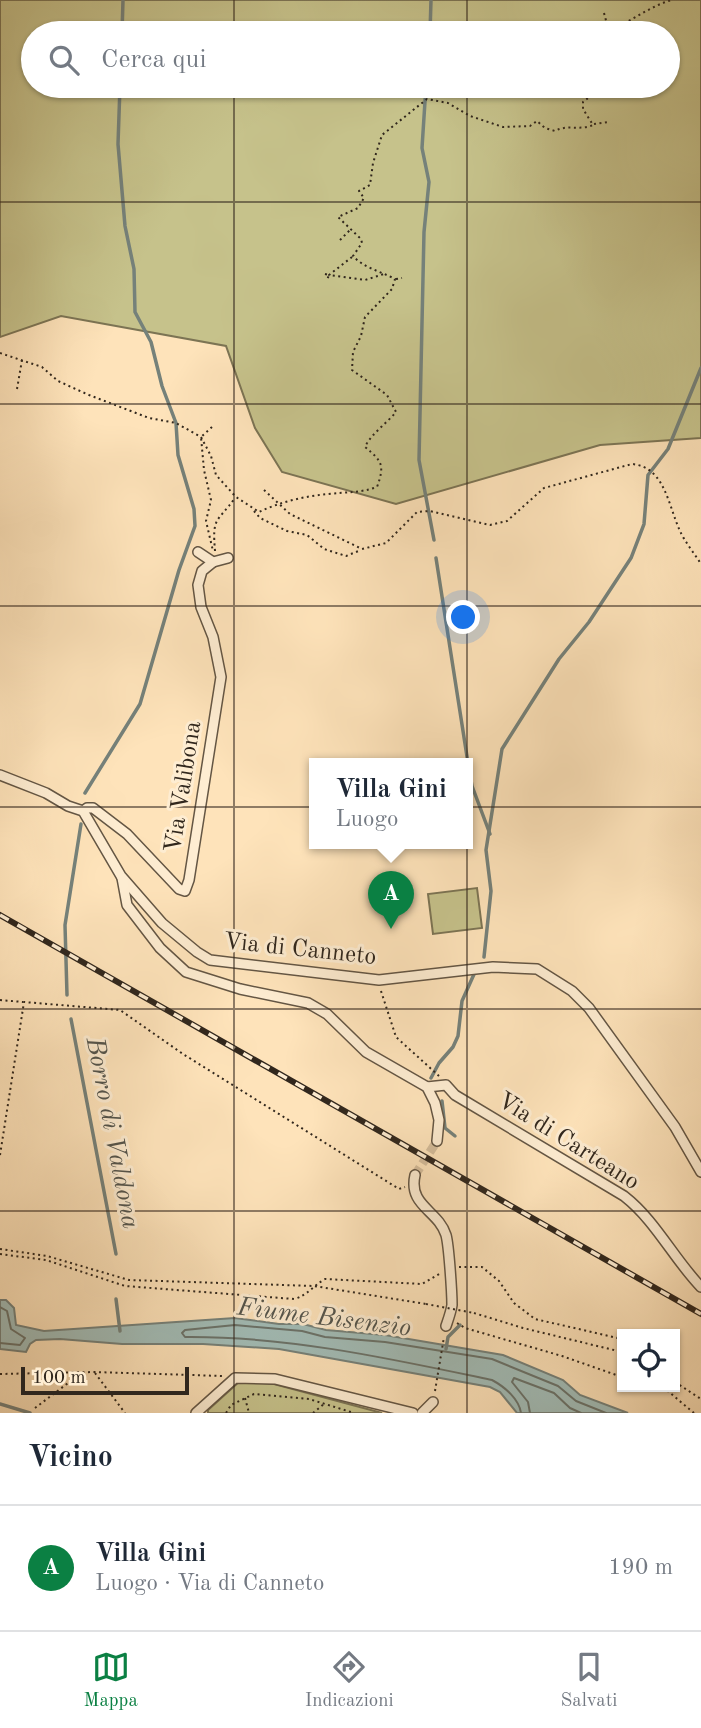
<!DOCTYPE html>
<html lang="it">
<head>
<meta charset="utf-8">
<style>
	:root { --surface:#fff; --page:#f6f6f7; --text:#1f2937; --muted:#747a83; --line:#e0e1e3; --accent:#0b8043 }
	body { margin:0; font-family:"Old Standard TT",serif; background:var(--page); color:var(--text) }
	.controls { position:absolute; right:21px; bottom:21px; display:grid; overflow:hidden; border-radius:0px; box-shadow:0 2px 5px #0004 }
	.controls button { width:63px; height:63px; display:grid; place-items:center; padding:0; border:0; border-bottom:2px solid var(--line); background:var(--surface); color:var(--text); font:35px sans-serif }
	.scale { position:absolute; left:21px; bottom:18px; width:168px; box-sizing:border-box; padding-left:7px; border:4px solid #31271d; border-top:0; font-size:19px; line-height:24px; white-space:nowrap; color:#31271d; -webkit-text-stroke:5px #feedd2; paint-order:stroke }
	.you { position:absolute; left:464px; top:618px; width:24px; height:24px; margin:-18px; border:5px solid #fff; border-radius:50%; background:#1a73e8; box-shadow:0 0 0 10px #1a73e833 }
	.badge { display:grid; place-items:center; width:46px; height:46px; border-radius:50%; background:var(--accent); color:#fff; font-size:23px; font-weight:700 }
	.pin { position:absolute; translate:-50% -58px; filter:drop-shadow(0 2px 4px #0008) }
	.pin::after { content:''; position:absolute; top:37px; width:24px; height:21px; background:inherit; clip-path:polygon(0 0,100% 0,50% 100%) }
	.popup { position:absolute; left:309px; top:758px; width:164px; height:91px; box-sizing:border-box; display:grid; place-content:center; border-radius:0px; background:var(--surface); filter:drop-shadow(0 2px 5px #0005); font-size:23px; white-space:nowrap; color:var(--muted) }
	.popup b { font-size:26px; color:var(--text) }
	.popup::after { content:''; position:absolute; left:50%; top:100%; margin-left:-14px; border:14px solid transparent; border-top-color:var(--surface) }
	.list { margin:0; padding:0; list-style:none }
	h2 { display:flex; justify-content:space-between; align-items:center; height:91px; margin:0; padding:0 28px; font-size:30px }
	h2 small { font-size:23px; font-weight:400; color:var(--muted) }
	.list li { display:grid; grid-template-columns:46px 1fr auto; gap:21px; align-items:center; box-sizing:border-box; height:126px; padding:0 28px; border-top:2px solid var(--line) }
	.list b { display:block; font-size:26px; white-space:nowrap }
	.list p { margin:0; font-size:23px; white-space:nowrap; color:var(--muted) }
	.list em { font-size:23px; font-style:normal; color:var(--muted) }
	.icon { flex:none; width:38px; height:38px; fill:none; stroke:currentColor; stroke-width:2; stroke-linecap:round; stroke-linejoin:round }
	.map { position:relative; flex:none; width:701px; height:1413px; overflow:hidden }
	.search { position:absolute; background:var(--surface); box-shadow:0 2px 5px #0004; left:21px; right:21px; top:21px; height:77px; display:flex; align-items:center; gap:18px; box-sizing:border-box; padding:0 24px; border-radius:38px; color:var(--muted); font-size:26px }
	.sheet { height:217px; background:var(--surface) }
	nav { display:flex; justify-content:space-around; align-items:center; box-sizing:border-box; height:98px; border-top:2px solid var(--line); background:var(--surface); font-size:19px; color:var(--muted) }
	nav a { display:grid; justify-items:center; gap:4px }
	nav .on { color:var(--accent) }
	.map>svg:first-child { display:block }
</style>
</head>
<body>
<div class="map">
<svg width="701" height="1413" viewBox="0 0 701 1413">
	<rect width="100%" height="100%" fill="#fee3ba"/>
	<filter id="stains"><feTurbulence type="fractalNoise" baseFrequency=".00286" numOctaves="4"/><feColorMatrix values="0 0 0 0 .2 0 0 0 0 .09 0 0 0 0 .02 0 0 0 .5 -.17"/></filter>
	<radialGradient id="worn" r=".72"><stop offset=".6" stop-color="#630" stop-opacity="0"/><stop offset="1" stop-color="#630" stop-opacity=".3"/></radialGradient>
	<g fill="#c6c28b" stroke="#7c7454" stroke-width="2" fill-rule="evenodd">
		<path d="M 0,0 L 701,0 L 701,438 L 600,445 L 396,504 L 282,472 L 255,428 L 226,346 L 61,316 L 0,337 ZM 33,33 L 668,33 L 668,86 L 33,86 Z"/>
		<polygon points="477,888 482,928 433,934 428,894"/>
		<polygon points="240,1381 274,1384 382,1413 208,1413 208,1410"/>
	</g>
	<polygon fill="#a2bdb8" stroke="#75817a" stroke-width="2" points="0,1300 6,1300 14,1308 16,1325 44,1331 235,1318 279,1324 303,1324 326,1330 385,1335 503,1355 563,1380 580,1395 628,1413 517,1413 500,1392 490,1387 279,1349 203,1344 122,1344 60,1339 36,1340 30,1344 26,1352 0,1349"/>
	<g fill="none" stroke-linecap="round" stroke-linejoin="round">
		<g stroke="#6a726a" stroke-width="2">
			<polyline points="0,1307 7,1311 11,1329 25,1338 20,1345 0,1343"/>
			<path d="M 521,1413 C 519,1399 505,1387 492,1380 C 392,1359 288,1336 185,1337 L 182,1333 L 185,1330 L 235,1325 L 302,1331 L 325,1337 L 385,1342 L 492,1359 L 558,1386 L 576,1401 L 606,1413"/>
			<polyline points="530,1413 528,1402 512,1382 514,1378 554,1393 570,1408 581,1413"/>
		</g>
		<g stroke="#75817a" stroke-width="3.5">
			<polyline points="122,33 123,0"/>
			<polyline points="430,33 431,0"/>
			<polyline points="426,86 422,148 429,182 424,232 419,460 434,540"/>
			<polyline points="436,558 468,763"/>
			<polyline points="468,763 472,786 490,834"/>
			<polyline points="85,793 140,704 179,570 195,526 194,509 178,455 176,423 162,386 151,342 135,312 134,269 125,226 118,144 120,86"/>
			<polyline points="484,957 491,891 486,850 502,749 559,659 589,622 631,558 644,524 648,475 668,449 701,368"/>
			<polyline points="67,995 65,925 81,824"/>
			<polyline points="71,1019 116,1254"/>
			<polyline points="431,1078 439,1063 453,1047 458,1036 462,1001 475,972"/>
			<polyline points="442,1101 445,1128 455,1136"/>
			<polyline points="116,1299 120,1331"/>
			<polyline points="446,1349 448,1337 460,1325"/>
			<polyline points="0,1404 30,1413"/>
		</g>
		<polyline stroke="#d5bd9b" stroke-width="9" stroke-dasharray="9 4.5" stroke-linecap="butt" points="415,1175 437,1141"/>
		<g stroke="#645644" stroke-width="12">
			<g id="street">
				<polyline points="198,552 213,562 228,558"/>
				<polyline points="0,775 46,793 68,806 83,811 121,876 162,923 197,952 210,960 379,980 493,967 537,969 572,991 589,1008 675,1127 701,1172"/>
				<polyline points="83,811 87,808 93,808 127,834 179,889 185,891 189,880 221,677 213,637 201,607 198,585 202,571 213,562"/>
				<polyline points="122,878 127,905 160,948 186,972 240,989 308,1003 327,1014 366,1052 427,1087 435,1103 439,1120 437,1141"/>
				<path d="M 427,1087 L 446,1085 L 455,1095 L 624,1196 C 656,1221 673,1258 701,1287"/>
				<path d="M 415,1175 C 408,1206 438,1210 446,1235 C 449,1246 452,1293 452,1305 C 451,1312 448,1320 446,1326"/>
				<polyline points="196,1413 235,1378 275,1379 413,1413"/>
				<polyline points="422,1413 433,1402"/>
			</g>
		</g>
		<g stroke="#31271d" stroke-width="2" stroke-dasharray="2 3.5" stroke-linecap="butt">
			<polyline points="604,13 608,28"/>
			<path d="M 593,33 C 599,28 601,30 609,29 C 629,24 649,6 672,0"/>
			<polyline points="594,124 609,122"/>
			<polyline points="340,240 350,230"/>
			<polyline points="352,257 329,275 365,280 384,274"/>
			<polyline points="325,274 329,275 327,280"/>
			<polyline points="396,279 402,278"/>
			<path d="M 0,353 L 42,367 L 58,381 L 89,395 L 149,418 L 176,423 L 201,437 L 211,456 L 216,475 L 236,497 L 259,512 C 280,502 305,496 328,494 C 346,492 360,493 377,487 C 385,465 382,461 365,447 C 370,435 387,423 396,412 L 387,395 L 352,370 L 353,352 L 361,336 L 365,317 L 392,289 L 395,279 C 380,271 364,268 353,256 L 362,243 L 361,239 L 338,217 L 358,208 L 364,198 L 359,191 L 370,185 L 373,163 L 382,135 L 427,99 L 448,103 L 470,116 L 503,127 L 530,126 L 537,121 L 545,128 L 555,131 C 567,124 580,131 593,125 L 583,109 L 583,102 L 603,86"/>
			<polyline points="17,389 22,360"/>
			<polyline points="212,427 201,437 204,470 211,500 206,521 213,551"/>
			<path d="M 264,490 L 290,514 L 362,549 L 386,543 L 417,512 L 430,511 L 490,525 L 507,521 L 544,488 L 632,464 C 665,467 668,505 680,531 C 685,542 694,553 701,564"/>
			<polyline points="254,511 260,518 287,531 307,535 324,549 346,556 361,550"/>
			<path d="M 215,551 C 212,516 217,523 235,498"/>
			<polyline points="381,991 396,1037 439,1076"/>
			<polyline points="0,1000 23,1002"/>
			<polyline points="0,1155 24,1002 120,1010 183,1054 399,1189 405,1187"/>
			<polyline points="0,1249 47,1256 129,1280 314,1286 426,1304"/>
			<path d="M 0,1254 L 46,1260 L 125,1286 L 294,1299 C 308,1295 313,1286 325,1279 L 422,1284 L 441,1273"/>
			<polyline points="459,1267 482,1267 499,1281 514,1303 535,1319 622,1339"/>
			<polyline points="474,1313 523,1328 622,1352"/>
			<polyline points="457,1323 465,1328 562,1356 622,1377"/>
			<polyline points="95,1373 125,1413"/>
			<polyline points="0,1374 94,1372 223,1376"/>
			<polyline points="675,1382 701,1399"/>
			<polyline points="663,1387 694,1413"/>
			<polyline points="435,1391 444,1337"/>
			<polyline points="245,1398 249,1413"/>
			<polyline points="35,1408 80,1374"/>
			<polyline points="226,1413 231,1405 254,1394 309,1399 354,1413"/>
			<polyline points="313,1413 325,1403"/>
		</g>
		<use href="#street" stroke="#feedd2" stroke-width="9"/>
		<g stroke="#31271d" stroke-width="6">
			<polyline id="rail" points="0,915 701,1314"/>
		</g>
		<use href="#rail" stroke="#feedd2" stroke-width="3.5" stroke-dasharray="10" stroke-linecap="butt"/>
		<polyline stroke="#31271d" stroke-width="2" stroke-dasharray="2 3.5" stroke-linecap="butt" points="426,1304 474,1313"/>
	</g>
	<path fill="none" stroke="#31271d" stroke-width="2" stroke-opacity="0.55" d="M 234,0 L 234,33M 467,0 L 467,33M 234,86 L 234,1413M 467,86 L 467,1413M 0,202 L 701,202M 0,404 L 701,404M 0,606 L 701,606M 0,807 L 701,807M 0,1009 L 701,1009M 0,1211 L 701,1211"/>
	<g text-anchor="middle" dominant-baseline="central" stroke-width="6" stroke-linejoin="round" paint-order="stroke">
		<g font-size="24" fill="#31271d" stroke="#feedd2">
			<text transform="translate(184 787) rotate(-81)">Via Valibona</text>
			<text transform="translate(300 950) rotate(6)">Via di Canneto</text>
			<text transform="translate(568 1142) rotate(32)">Via di Carteano</text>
		</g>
		<g font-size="26" font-style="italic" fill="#53544c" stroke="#feedd2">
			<text transform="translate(112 1133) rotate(79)">Borro di Valdona</text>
			<text transform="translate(324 1318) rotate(7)">Fiume Bisenzio</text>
		</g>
	</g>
	<rect width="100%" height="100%" filter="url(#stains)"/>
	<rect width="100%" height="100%" fill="url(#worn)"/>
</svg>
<div class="controls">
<button><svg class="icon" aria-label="locate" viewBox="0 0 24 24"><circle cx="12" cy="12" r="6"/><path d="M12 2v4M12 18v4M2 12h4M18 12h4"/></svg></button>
</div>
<div class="scale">100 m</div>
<div class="you"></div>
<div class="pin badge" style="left:391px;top:929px">A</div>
<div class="popup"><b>Villa Gini</b>Luogo</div>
<div class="search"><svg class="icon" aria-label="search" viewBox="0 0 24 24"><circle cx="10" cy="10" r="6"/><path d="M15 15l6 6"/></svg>Cerca qui</div>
</div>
<section class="sheet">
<h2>Vicino<small></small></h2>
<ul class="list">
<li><span class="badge">A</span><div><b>Villa Gini</b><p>Luogo · Via di Canneto</p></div><em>190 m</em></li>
</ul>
</section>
<nav>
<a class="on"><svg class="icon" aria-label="map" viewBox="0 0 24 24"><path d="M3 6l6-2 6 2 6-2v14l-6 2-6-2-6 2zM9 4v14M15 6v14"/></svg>Mappa</a>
<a><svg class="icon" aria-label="directions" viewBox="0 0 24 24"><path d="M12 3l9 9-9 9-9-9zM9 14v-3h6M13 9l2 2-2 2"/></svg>Indicazioni</a>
<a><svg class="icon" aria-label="saved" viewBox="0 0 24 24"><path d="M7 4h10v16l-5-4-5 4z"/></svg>Salvati</a>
</nav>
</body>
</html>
